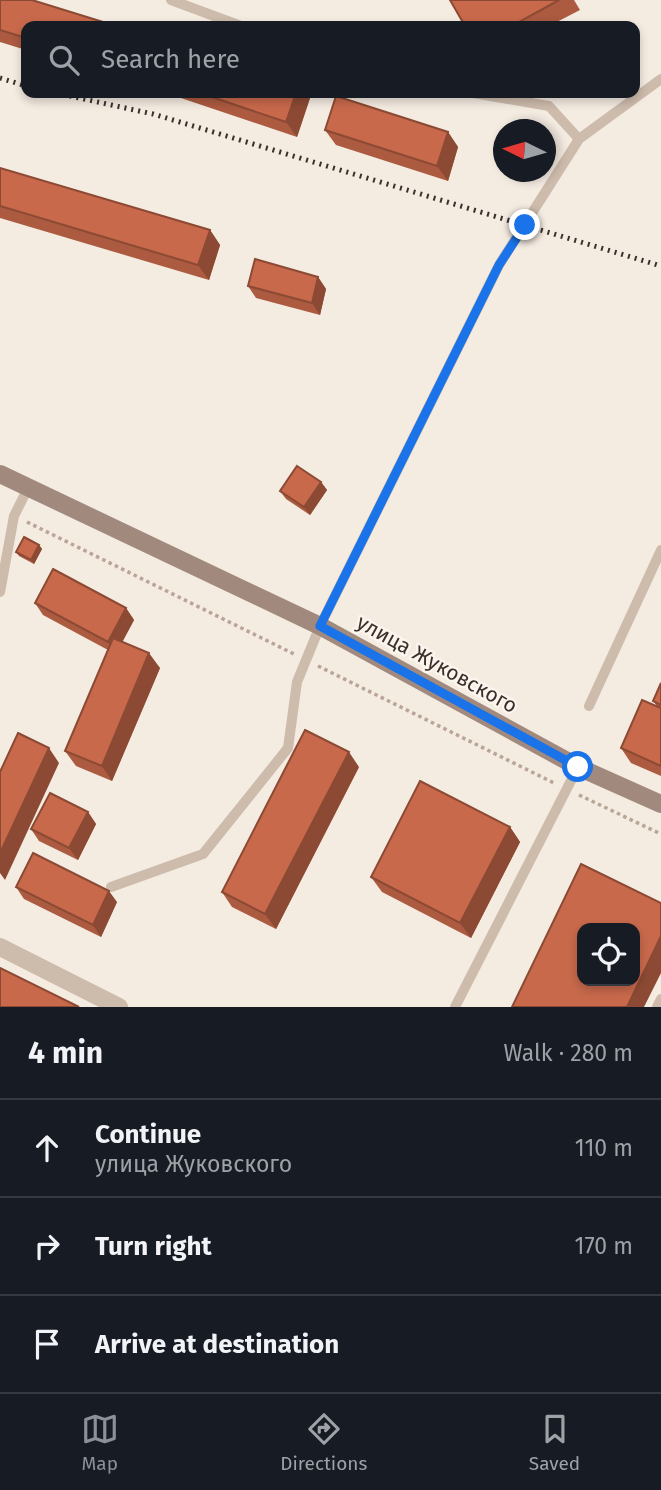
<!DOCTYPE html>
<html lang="en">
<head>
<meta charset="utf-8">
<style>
	:root { --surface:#171b24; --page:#20242c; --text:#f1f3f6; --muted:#9ea1a6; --line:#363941; --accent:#8c9099 }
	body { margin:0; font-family:"Fira Sans",sans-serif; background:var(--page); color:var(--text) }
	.controls { position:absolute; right:21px; bottom:21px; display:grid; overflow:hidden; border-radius:14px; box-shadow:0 4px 10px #0003 }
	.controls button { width:63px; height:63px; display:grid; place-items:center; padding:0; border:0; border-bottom:2px solid var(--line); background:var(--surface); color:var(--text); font:35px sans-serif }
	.compass { position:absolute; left:493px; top:119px; width:63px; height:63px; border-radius:50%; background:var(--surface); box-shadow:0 4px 10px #0003; rotate:275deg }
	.stop { position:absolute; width:21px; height:21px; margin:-16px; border:5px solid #1a73e8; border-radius:50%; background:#fff }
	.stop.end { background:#1a73e8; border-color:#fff; box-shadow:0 2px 7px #0008 }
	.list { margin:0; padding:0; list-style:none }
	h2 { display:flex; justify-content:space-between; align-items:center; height:91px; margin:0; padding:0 28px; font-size:30px }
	h2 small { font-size:23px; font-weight:400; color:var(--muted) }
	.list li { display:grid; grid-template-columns:46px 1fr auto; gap:21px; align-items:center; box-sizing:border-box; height:98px; padding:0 28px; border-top:2px solid var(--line) }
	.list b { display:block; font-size:26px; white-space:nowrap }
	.list p { margin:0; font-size:23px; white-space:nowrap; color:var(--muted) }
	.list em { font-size:23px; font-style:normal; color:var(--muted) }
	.icon { flex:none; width:38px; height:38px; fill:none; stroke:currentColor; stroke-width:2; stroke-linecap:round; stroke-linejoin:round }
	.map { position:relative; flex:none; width:661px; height:1007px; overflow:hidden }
	.search { position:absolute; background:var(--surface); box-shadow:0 4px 10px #0003; left:21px; right:21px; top:21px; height:77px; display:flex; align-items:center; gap:18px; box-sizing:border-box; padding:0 24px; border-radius:14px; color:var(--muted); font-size:26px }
	.sheet { height:385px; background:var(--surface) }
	nav { display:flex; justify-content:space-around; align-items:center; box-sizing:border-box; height:98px; border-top:2px solid var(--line); background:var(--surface); font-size:19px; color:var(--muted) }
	nav a { display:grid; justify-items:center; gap:4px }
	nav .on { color:var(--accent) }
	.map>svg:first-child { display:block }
</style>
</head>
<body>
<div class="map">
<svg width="661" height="1007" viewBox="0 0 661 1007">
	<rect width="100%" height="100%" fill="#f4ebe1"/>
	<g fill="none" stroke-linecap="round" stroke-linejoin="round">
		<g stroke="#b9a596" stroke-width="3.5" stroke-dasharray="3.5 3.5" stroke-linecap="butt">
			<polyline points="27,522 296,655"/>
			<polyline points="318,666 556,784"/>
			<polyline points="579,795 661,834"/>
		</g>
		<g stroke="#cdbbac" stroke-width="10">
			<polyline points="171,0 241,26"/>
			<polyline points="473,93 549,106 579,139"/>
			<polyline points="0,592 14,516 28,488"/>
			<polyline points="589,706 661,550"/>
			<polyline points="111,887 203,854 288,748 297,682 320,626 499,265 579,139 661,79"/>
			<polyline points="455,1007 578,767"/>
			<polyline points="657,1007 661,999"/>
		</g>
		<polyline stroke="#cdbbac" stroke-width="18" points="0,947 119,1007"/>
		<polyline stroke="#a18a7d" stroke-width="18" points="0,474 320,626 578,767 661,804"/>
		<g stroke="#3b302b" stroke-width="5" stroke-dasharray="2 5" stroke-linecap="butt">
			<polyline points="0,78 26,86"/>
			<polyline points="56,93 153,114 661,266"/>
		</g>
	</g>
	<g fill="#ac5a40">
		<polygon points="0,0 26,26 26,50 0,42"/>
		<polygon points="450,0 574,0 580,10 549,26 465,26"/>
		<polygon points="166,93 306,93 310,98 297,137"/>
		<polygon points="325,130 448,132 458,147 448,181 336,145"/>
		<polygon points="0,168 210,230 220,245 209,280 0,218"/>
		<polygon points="318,277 326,289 320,315 256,298 248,286"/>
		<polygon points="321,482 327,490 310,515 286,499 280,491"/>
		<polygon points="39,545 42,549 34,564 19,556 16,552"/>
		<polygon points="35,603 126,608 134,620 122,642 160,668 112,781 76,766 65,751 108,650 43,615"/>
		<polygon points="661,683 661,776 631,763 621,748 657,706 653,701"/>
		<polygon points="359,767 276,929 232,907 222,892"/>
		<polygon points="88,812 96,824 78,860 39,841 31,829"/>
		<polygon points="510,827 520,842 471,938 382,892 371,877"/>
		<polygon points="16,887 117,902 101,937 24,899"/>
	</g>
	<g fill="#8c4a34">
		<polygon points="296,93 306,93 310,98 297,137 286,122"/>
		<polygon points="448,132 458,147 448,181 437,166"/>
		<polygon points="210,230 220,245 209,280 198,265"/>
		<polygon points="318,277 326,289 320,315 312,303"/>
		<polygon points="321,482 327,490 310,515 304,507"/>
		<polygon points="39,545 42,549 34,564 31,560"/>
		<polygon points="126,608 134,620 116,654 108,642"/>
		<polygon points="149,653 160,668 112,781 102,766"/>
		<polygon points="49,748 59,763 5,880 0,873 0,853"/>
		<polygon points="349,752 359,767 276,929 265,914"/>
		<polygon points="88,812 96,824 78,860 69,848"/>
		<polygon points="510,827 520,842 471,938 460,923"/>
		<polygon points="109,891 117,902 101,937 93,925"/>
		<polygon points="661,936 661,973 644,1007 627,1007"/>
	</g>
	<g fill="#c8694b" stroke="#8c4a34" stroke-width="2" fill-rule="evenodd">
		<polygon points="0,0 32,0 116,26 26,26 26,38 0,30"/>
		<polygon points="450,0 559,0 512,26 465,26"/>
		<polygon points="200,93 296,93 286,122"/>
		<polygon points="336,96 448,132 437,166 325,130"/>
		<polygon points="0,168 210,230 198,265 0,206"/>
		<polygon points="255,259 318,277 312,303 248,286"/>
		<polygon points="297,466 321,482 304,507 280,491"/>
		<polygon points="24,537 39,545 31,560 16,552"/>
		<polygon points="53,569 126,608 108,642 35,603"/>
		<polygon points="113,638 149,653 102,766 65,751"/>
		<polygon points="661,683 661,705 653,701"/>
		<polygon points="642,700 661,708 661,766 621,748"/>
		<polygon points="305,730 349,752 265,914 222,892"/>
		<polygon points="18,733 49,748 0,853 0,772"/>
		<polygon points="420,781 510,827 460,923 371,877"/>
		<polygon points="50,793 88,812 69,848 31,829"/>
		<polygon points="33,853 109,891 93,925 16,887"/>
		<path d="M 581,864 L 661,903 L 661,936 L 627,1007 L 512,1007 ZM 582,928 L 635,928 L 635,981 L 582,981 Z"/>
		<polygon points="0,968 79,1007 0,1007"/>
	</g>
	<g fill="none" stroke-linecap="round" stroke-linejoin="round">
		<polyline stroke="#1a73e8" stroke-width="9" points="525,225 499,265 320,626 578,767"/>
	</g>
	<g text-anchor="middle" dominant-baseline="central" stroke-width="5" stroke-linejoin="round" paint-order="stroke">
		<g font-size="21" fill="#3b302b" stroke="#fbf5ee">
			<text transform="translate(437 664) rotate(29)">улица Жуковского</text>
		</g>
	</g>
</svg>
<div class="controls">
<button><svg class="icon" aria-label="locate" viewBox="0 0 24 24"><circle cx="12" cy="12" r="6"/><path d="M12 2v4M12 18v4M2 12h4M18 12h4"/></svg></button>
</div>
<svg class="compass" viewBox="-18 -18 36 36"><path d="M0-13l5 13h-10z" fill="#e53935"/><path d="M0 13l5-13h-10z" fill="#9ea1a6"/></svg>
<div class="stop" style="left:578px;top:767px"></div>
<div class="stop end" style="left:525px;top:225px"></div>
<div class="search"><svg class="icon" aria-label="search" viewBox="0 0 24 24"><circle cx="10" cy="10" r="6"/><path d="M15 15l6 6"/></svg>Search here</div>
</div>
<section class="sheet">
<h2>4 min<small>Walk · 280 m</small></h2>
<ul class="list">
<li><svg class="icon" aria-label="ahead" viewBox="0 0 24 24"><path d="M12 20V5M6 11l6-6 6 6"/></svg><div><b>Continue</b><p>улица Жуковского</p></div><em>110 m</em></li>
<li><svg class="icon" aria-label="right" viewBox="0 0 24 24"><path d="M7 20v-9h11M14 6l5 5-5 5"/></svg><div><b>Turn right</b></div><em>170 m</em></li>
<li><svg class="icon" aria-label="arrive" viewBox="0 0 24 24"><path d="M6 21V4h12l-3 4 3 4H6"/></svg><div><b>Arrive at destination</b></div></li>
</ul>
</section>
<nav>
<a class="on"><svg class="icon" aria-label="map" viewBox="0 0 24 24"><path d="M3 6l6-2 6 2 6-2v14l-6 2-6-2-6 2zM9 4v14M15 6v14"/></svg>Map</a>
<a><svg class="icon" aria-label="directions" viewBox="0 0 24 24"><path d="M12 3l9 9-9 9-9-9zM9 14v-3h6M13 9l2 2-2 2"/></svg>Directions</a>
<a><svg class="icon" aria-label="saved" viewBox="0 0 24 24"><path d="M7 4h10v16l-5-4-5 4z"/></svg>Saved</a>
</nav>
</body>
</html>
